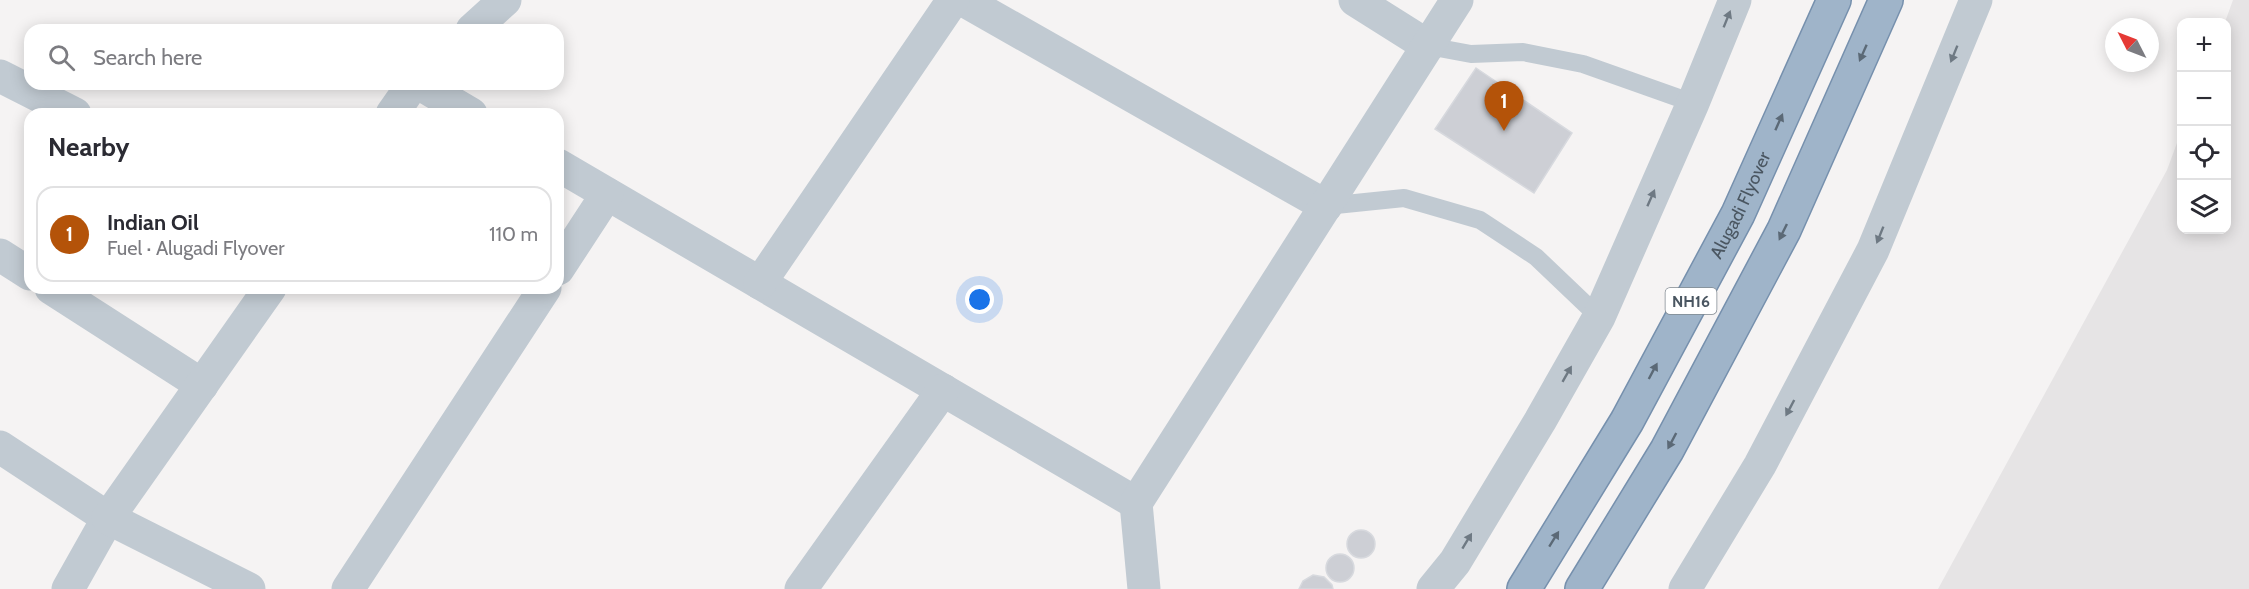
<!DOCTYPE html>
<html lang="en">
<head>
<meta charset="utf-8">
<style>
	:root { --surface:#fff; --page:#f2f2f3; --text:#2b2b33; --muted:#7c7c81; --line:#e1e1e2; --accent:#b45309 }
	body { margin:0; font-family:Cabin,sans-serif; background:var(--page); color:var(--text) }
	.controls { position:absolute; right:18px; top:18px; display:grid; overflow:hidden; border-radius:12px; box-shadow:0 3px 15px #0003 }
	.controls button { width:54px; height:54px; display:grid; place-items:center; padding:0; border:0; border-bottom:2px solid var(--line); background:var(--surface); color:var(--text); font:30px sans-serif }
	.compass { position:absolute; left:2105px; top:18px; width:54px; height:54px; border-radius:50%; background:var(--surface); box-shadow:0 3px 15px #0003; rotate:312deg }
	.you { position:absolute; left:980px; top:300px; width:21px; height:21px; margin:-15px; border:4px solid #fff; border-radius:50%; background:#1a73e8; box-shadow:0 0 0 9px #1a73e833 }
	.badge { display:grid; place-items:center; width:39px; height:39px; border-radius:50%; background:var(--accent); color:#fff; font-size:20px; font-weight:700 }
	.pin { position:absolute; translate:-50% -50px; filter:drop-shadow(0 2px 3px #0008) }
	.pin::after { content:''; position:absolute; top:32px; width:21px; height:18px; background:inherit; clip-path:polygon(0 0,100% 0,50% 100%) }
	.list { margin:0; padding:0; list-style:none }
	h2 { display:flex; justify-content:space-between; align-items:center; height:78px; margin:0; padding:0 24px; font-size:26px }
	h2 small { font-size:20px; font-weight:400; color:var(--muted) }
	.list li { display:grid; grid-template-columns:39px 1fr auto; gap:18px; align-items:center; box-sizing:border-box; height:96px; margin:0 12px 12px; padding:0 12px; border:2px solid var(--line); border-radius:18px }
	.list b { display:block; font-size:22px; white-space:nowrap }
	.list p { margin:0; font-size:20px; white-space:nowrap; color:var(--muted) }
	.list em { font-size:20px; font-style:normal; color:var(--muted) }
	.icon { flex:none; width:33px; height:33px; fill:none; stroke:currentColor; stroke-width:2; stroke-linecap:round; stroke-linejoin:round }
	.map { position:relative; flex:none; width:2249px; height:589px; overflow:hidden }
	.search { position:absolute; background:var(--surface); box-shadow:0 3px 15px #0003; left:24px; top:24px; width:540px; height:66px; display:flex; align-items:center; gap:15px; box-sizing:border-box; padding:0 21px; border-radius:18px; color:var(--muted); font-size:22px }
	.panel { position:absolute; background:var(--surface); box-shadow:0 3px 15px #0003; left:24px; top:108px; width:540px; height:186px; border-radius:18px }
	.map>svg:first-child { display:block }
</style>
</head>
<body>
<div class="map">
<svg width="2249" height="589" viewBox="0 0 2249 589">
	<rect width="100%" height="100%" fill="#f5f3f3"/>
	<polygon fill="#e6e4e5" points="2233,0 2249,0 2249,589 1938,589 2167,170 2181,132 2182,230 2226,230 2226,22 2225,22"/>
	<g fill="#cdcfd5" stroke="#d7d9de" stroke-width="1.5">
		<polygon points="1476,68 1572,133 1534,193 1435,129"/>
		<circle cx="1361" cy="544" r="14"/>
		<circle cx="1340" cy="568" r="14"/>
		<polygon points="1313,575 1324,577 1332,585 1333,589 1299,589 1303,581"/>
	</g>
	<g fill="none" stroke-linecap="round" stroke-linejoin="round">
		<g stroke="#7690ad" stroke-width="36">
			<g id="trunk">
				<path id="s1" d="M 1524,589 L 1627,421 L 1738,214 L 1834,0"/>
				<polyline points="1582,589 1667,450 1784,230 1886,0"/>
			</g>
		</g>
		<g stroke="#c1cad2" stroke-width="18">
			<polyline points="1428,46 1471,54 1523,52 1583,64 1693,103"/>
			<polyline points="1326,206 1404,198 1480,220 1536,257 1599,317"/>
		</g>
		<g stroke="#c1cad2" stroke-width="33">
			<polyline points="963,0 1326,206"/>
			<polyline points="1355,0 1428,46"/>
			<polyline points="472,30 505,0"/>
			<polyline points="0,76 75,114"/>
			<polyline points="420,84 471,114"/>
			<polyline points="392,114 413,84"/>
			<polyline points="558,165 1136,503"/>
			<polyline points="0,255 30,274"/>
			<polyline points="558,269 607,194"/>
			<polyline points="760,283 953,0"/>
			<polyline points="51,288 202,385"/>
			<polyline points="0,447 108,518 68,589"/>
			<polyline points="249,589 108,518 270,288"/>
			<polyline points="348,589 545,288"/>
			<polyline points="801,589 943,390"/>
			<polyline points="1144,589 1136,503 1457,0"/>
		</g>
		<g stroke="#c1cad2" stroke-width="33">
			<polyline points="1433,589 1455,562 1540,421 1599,317 1693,103 1735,0"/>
			<polyline points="1685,589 1760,465 1873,250 1976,0"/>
		</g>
		<use href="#trunk" stroke="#9fb4c9" stroke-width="33"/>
	</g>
	<defs><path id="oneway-solid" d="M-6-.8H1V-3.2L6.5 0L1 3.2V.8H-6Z" transform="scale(1.5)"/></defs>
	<g fill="#6e7983">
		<use href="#oneway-solid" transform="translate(1727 19) rotate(-68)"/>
		<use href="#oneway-solid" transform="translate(1954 54) rotate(112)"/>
		<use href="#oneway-solid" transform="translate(1651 198) rotate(-66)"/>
		<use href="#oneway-solid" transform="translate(1880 235) rotate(112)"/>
		<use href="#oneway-solid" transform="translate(1567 374) rotate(-60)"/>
		<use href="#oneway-solid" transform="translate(1790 408) rotate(118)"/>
		<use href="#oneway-solid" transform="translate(1467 541) rotate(-59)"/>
	</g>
	<g fill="#5b6976">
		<use href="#oneway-solid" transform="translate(1863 53) rotate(114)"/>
		<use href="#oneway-solid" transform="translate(1779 122) rotate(-66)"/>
		<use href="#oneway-solid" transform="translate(1783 232) rotate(116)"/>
		<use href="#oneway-solid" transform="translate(1653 371) rotate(-62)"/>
		<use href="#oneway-solid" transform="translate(1672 441) rotate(118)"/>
		<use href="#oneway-solid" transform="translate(1554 539) rotate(-58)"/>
	</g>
	<g text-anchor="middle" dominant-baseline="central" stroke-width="4.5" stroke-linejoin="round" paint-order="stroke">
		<rect fill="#fff" stroke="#808990" stroke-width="1.5" x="1665.5" y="288" width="51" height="26" rx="4.5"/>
		<g font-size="16" font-weight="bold" fill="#4a5661">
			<text x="1691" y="301">NH16</text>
		</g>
		<g font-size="18" fill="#4a5661" stroke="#fff">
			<text stroke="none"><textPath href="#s1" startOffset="441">Alugadi Flyover</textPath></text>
		</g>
	</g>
</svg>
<div class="controls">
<button>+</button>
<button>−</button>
<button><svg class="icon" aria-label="locate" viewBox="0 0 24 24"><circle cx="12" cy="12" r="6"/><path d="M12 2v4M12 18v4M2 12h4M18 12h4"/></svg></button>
<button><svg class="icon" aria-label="layers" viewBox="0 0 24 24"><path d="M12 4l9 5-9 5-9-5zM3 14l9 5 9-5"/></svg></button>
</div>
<svg class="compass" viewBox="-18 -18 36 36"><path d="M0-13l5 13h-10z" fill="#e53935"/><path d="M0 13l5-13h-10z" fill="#7c7c81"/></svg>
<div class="you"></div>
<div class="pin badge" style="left:1504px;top:131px">1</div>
<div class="search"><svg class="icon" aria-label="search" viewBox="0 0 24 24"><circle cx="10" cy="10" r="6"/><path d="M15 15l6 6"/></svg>Search here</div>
<section class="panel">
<h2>Nearby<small></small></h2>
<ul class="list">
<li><span class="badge">1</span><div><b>Indian Oil</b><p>Fuel · Alugadi Flyover</p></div><em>110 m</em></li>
</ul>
</section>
</div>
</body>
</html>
